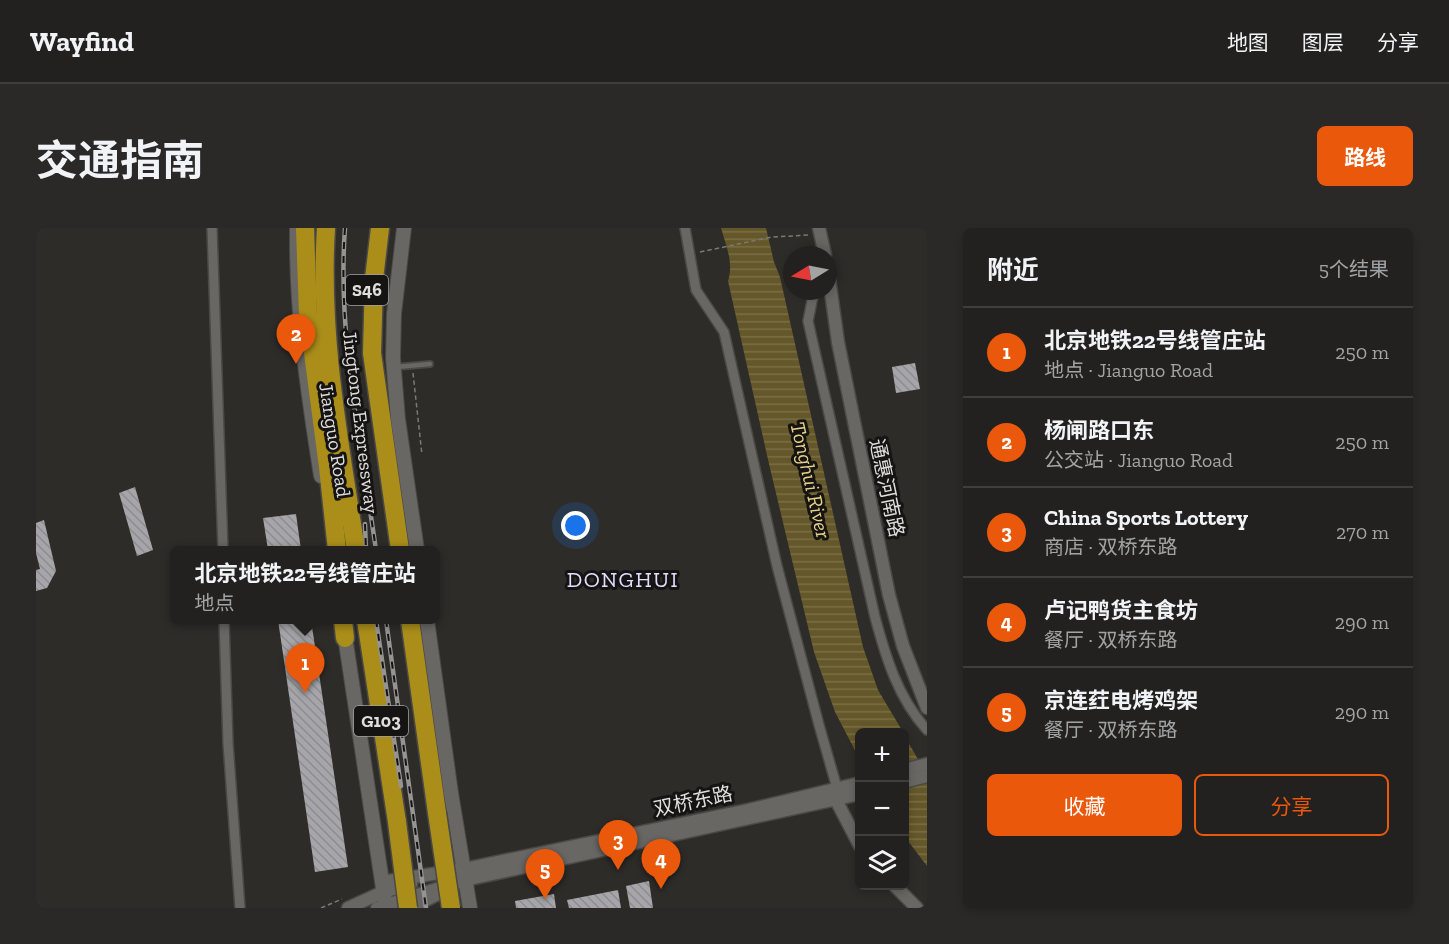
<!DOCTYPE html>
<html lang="zh">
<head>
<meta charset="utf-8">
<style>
	:root { --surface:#22211f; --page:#2a2928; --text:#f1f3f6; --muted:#a2a3a4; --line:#3f3e3d; --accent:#ea580c }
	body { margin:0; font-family:"Zilla Slab","Noto Sans SC",serif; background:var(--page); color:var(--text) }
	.controls { position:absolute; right:18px; bottom:18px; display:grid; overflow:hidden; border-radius:9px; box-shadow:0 3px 9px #0003 }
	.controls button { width:54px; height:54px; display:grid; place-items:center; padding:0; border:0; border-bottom:2px solid var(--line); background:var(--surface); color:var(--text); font:30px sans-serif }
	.compass { position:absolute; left:747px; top:18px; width:54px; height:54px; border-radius:50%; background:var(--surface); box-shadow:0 3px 9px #0003; rotate:260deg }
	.you { position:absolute; left:540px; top:298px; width:21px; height:21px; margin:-15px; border:4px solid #fff; border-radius:50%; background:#1a73e8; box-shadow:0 0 0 9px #1a73e833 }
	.badge { display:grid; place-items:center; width:39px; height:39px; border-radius:50%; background:var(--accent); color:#fff; font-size:20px; font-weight:700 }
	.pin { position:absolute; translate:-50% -50px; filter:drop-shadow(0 2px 3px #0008) }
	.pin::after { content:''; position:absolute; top:32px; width:21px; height:18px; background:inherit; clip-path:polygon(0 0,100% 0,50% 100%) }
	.popup { position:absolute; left:134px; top:318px; width:270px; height:78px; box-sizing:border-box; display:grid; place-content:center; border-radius:9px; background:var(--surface); filter:drop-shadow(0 2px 4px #0005); font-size:20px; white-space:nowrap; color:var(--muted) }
	.popup b { font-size:22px; color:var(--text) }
	.popup::after { content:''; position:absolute; left:50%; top:100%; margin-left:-12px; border:12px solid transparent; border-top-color:var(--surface) }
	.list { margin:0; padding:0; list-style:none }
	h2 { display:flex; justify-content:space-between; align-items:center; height:78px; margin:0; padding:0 24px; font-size:26px }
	h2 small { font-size:20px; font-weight:400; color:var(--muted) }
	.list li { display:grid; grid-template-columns:39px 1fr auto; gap:18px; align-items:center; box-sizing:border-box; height:90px; padding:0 24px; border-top:2px solid var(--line) }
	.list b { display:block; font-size:22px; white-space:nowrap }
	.list p { margin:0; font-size:20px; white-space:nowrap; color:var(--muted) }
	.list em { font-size:20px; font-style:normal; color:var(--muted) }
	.actions { display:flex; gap:12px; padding:18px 24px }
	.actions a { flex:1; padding:14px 0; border:2px solid var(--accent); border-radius:9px; text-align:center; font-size:21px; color:var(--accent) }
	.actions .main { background:var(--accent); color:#fff }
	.icon { flex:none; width:33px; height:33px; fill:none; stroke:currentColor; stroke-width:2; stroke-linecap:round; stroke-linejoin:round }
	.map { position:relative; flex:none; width:891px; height:680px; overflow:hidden; border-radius:9px }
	header { display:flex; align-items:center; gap:36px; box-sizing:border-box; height:84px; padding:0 30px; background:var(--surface); border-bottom:2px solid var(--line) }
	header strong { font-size:28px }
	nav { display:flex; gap:33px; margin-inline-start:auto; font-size:21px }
	.intro { display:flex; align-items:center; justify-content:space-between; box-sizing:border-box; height:144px; padding:0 36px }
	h1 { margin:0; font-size:42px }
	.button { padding:15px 27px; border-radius:9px; background:var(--accent); color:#fff; font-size:21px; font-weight:700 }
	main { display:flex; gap:36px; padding:0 36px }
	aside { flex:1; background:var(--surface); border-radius:9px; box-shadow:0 3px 9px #0003 }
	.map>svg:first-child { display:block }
</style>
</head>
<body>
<header>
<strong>Wayfind</strong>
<nav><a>地图</a><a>图层</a><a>分享</a></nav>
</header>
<div class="intro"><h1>交通指南</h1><a class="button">路线</a></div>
<main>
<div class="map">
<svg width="891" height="680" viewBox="0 0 891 680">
	<defs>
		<pattern id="water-rules" width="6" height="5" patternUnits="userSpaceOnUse" patternTransform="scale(1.5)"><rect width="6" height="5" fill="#645729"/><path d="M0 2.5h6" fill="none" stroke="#7a6f47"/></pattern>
		<pattern id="building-back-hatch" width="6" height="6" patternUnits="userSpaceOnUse" patternTransform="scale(1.5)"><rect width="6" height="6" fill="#a6a6aa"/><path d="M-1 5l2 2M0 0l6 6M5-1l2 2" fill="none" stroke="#8d8d90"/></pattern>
	</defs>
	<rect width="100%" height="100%" fill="#2d2c29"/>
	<g fill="url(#water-rules)">
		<path d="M 685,0 L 730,0 L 738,34 L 744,49 L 827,419 L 842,462 L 867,504 L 824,505 L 823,530 L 799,484 L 778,424 L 733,236 L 692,53 C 698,35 690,18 685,0 Z"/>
		<polygon points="868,507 891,547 891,638 869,609"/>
	</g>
	<g fill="url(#building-back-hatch)">
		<polygon points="879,135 884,161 860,165 856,139"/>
		<polygon points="99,259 117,322 101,328 83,265"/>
		<polygon points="260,286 265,322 232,322 227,290"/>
		<polygon points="8,292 20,343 11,360 0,363 0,342 4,341 0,325 0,295"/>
		<polygon points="242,392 275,392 312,639 279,644"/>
		<polygon points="613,653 617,680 594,680 590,658"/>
		<polygon points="582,662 585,680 533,680 531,672"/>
		<polygon points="518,666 520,680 480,680 479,673"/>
	</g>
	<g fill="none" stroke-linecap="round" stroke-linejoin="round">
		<g stroke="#4a4946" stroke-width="8">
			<polyline id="service" points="360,139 394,136"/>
		</g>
		<g stroke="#4a4946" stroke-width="12">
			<g id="minor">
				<polyline points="176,0 187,322"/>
				<polyline points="649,0 660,62 688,104 741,338 783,497 801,560"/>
				<path d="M 778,63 L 772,93 L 839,389 C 850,430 862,470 891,502"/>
				<polyline points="188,392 192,515 204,680"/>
			</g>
		</g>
		<g stroke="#4a4946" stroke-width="15">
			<g id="tertiary">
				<polyline points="783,0 789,27"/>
				<polyline points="792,43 802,114 853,367 867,418 891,480"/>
				<polyline points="868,542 891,536"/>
				<polyline points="868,554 891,548"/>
				<polyline points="800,572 824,618"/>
				<polyline points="346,654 428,641 712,582 824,555"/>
				<polyline points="859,658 881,680"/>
				<polyline points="312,680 347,664 375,656"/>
				<polyline points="341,680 429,652 824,566"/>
				<polyline points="374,680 402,666"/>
			</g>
		</g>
		<g stroke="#4a4946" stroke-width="16">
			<g id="secondary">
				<polyline points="368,0 358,86 357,130 362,191 381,322"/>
				<path d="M 261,2 C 260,85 272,166 285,248"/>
				<polyline points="391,392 415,565 434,680"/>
				<polyline points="308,402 350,680"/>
			</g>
		</g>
		<g stroke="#4a4946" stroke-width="21">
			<g id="motorway">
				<polyline points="269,0 272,87 292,239 301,322"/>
				<path d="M 290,0 C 283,109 304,216 320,322"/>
				<polyline points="344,0 338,51 336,125 364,322"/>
				<polyline points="307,392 309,410"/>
				<polyline points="330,392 361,594"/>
				<polyline points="374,392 401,585"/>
			</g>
		</g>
		<g stroke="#7a7976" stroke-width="1.5" stroke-dasharray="4.5 3" stroke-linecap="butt">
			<polyline points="664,24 736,9 774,7"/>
			<polyline points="377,145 386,227"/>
			<polyline points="285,680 306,671"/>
		</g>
		<use href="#service" stroke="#686764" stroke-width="4.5"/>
		<use href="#minor" stroke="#686764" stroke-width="9"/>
		<use href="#tertiary" stroke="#686764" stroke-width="12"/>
		<use href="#secondary" stroke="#686764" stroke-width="14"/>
		<use href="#motorway" stroke="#ab8e1a" stroke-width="18"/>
		<g stroke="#959492" stroke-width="4.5">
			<g id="rail">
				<path d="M 309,0 C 301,106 325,217 340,322"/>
				<polyline points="329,296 330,322"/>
				<polyline points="340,392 365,558"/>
				<polyline points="350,392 390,680"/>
			</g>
		</g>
		<use href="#rail" stroke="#151413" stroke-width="2" stroke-dasharray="7" stroke-linecap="butt"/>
		<g stroke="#4a4946" stroke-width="21" stroke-linecap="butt">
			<g id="motorway-bridge">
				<polyline points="401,585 415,680"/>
				<polyline points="361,594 372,680"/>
			</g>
		</g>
		<use href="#motorway-bridge" stroke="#ab8e1a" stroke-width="18"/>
	</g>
	<g text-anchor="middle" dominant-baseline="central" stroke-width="6" stroke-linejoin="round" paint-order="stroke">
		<g fill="#151413" stroke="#a2a1a0" stroke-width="1.5">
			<rect x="310" y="47" width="42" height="30" rx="4.5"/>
			<rect x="318" y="478" width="54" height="30" rx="4.5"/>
		</g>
		<g font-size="18" font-weight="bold" fill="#dfdedc">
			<text x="331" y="62">S46</text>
			<text x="345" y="493">G103</text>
		</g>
		<g font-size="20" fill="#dfdedc" stroke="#151413">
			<text transform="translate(325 194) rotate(83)">Jingtong Expressway</text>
			<text transform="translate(299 212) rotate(81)">Jianguo Road</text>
			<text transform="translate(851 260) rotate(78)">通惠河南路</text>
			<text transform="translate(657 573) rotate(-12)">双桥东路</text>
		</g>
		<g font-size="21" font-style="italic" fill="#e7d187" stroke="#151413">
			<text transform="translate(775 252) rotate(77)">Tonghui River</text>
		</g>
		<g font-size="22" letter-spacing="1.5" fill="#e1dffd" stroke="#151413">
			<text x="587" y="351">DONGHUI</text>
		</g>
	</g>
</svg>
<div class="controls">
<button>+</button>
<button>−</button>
<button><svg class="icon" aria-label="layers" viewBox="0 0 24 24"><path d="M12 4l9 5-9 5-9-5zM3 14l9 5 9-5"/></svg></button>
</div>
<svg class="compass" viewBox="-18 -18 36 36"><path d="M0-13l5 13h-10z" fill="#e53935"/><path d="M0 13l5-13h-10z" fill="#a2a3a4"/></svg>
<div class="you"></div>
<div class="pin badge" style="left:269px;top:465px">1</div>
<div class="popup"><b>北京地铁22号线管庄站</b>地点</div>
<div class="pin badge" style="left:260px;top:136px">2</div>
<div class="pin badge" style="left:582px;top:642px">3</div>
<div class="pin badge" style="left:625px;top:661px">4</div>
<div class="pin badge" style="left:509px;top:671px">5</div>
</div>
<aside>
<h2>附近<small>5个结果</small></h2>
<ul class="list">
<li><span class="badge">1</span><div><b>北京地铁22号线管庄站</b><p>地点 · Jianguo Road</p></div><em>250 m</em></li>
<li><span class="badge">2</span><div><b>杨闸路口东</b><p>公交站 · Jianguo Road</p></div><em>250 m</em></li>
<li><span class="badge">3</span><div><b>China Sports Lottery</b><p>商店 · 双桥东路</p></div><em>270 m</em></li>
<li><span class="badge">4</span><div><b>卢记鸭货主食坊</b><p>餐厅 · 双桥东路</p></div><em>290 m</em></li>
<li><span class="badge">5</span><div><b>京连荭电烤鸡架</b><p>餐厅 · 双桥东路</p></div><em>290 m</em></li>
</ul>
<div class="actions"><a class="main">收藏</a><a>分享</a></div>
</aside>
</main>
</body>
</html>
